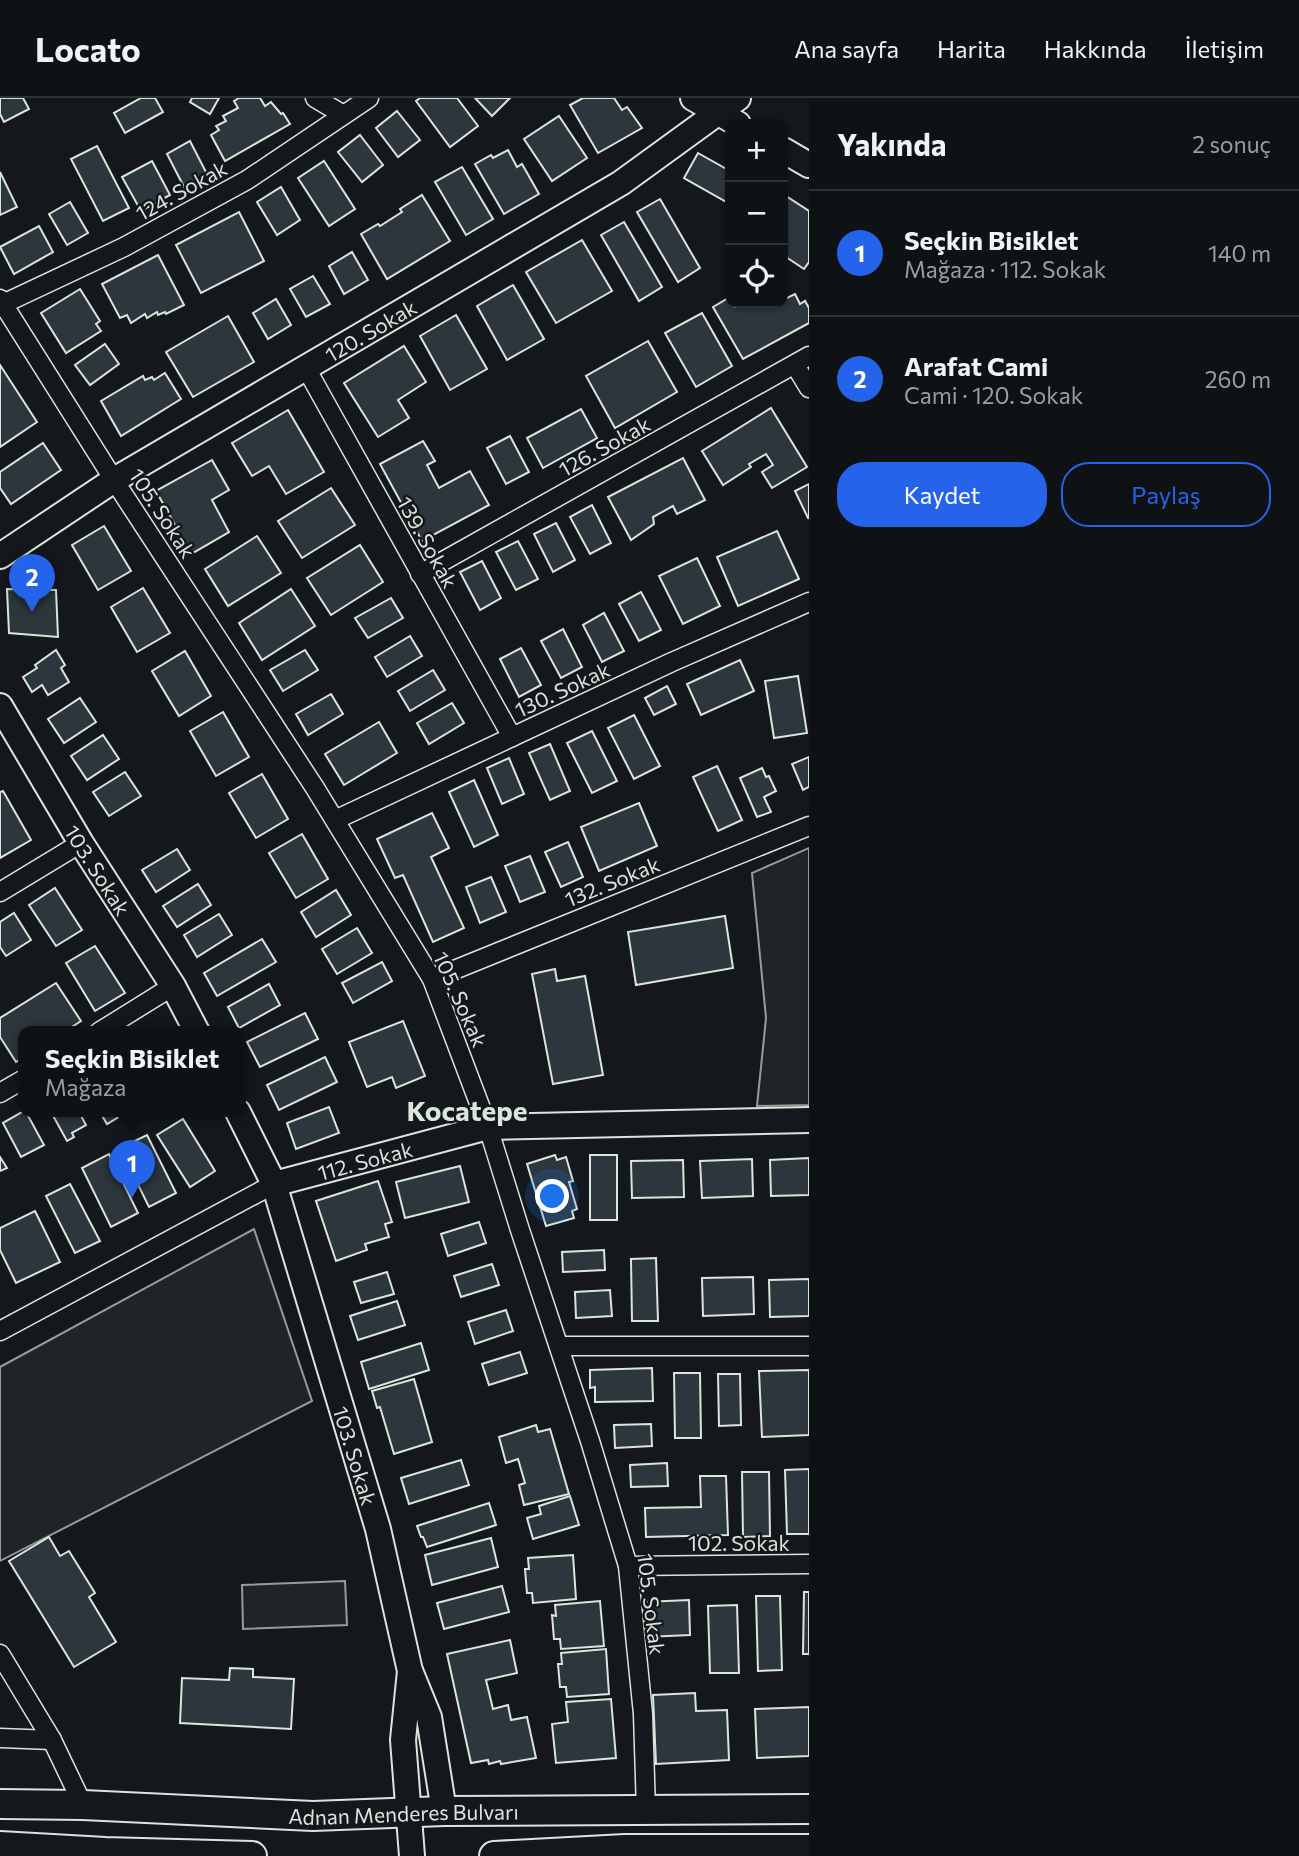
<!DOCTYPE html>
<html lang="tr">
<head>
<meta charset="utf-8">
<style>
	:root { --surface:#0f1215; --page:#181b1e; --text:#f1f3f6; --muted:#9b9ea0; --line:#2f3234; --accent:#2563eb }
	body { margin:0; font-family:Commissioner,sans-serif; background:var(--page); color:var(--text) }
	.controls { position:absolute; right:21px; top:21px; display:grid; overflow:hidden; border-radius:14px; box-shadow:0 2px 5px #0004 }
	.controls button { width:63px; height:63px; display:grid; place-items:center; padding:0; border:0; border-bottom:2px solid var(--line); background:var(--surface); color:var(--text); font:35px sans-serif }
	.you { position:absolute; left:553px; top:1099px; width:24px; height:24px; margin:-18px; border:5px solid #fff; border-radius:50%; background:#1a73e8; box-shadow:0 0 0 10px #1a73e833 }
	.badge { display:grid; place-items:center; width:46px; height:46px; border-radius:50%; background:var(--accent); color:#fff; font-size:23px; font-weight:700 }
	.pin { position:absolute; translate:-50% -58px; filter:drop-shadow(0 2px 4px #0008) }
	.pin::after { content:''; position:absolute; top:37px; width:24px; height:21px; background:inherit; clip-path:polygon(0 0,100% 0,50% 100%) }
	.popup { position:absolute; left:18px; top:928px; width:228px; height:91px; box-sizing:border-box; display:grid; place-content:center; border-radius:14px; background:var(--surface); filter:drop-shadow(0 2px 5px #0005); font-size:23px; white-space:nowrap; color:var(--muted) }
	.popup b { font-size:26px; color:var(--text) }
	.popup::after { content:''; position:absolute; left:50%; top:100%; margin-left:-14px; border:14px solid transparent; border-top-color:var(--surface) }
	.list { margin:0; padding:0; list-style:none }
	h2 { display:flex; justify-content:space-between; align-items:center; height:91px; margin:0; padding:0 28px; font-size:30px }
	h2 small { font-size:23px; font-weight:400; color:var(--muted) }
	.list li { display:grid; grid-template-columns:46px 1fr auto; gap:21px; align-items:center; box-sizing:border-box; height:126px; padding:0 28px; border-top:2px solid var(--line) }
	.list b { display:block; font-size:26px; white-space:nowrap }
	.list p { margin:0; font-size:23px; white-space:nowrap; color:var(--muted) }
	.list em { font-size:23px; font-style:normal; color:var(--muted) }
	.actions { display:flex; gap:14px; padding:21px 28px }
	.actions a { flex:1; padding:16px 0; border:2px solid var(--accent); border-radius:28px; text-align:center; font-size:24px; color:var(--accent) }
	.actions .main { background:var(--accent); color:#fff }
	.icon { flex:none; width:38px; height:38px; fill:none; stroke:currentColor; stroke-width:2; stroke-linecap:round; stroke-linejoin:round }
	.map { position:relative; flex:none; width:809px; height:1758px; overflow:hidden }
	header { display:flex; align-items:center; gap:42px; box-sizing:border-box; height:98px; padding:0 35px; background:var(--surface); border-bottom:2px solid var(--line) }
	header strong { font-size:33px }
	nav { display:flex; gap:38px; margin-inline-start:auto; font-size:24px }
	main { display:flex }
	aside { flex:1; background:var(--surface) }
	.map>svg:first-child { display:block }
</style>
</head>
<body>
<header>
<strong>Locato</strong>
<nav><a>Ana sayfa</a><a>Harita</a><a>Hakkında</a><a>İletişim</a></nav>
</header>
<main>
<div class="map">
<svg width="809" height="1758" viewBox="0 0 809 1758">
	<rect width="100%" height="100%" fill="#14181c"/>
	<g fill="#202428" stroke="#939e99" stroke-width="2">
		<polygon points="809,750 809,1007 757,1008 766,920 752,775"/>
		<polygon points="254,1131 312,1303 0,1463 0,1269"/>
		<polygon points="345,1483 347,1527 243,1531 242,1487"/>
	</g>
	<g fill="#2c363c" stroke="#d8e6dc" stroke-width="2">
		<polygon points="0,0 23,0 29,11 4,24 0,16"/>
		<polygon points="141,0 155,0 163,14 125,35 114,15"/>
		<polygon points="192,0 219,0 210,16 190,4"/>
		<polygon points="239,0 260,0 265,8 271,4 281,16 283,15 290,26 225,63 211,37 219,32 216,28 226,23 223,18 238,10 234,3"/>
		<polygon points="420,0 457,0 478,28 450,49 416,3"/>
		<polygon points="475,0 510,0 492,18"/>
		<polygon points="583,0 614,0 622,12 627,9 642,30 598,55 570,7"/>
		<polygon points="397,13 420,42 398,59 376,30"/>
		<polygon points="559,18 587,60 552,83 524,41"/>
		<polygon points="360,37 383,67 362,84 338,54"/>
		<polygon points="190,43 207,76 184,89 167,56"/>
		<polygon points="97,48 129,110 103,123 71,61"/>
		<polygon points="508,52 517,69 522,66 539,96 504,116 475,66 491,57 493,60"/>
		<polygon points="698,55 730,73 730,106 684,80"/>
		<polygon points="152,63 170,97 141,113 122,79"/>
		<polygon points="324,63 355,111 329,128 298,80"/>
		<polygon points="462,69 493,121 466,137 435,84"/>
		<polygon points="0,74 17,109 0,117"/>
		<polygon points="281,89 300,122 277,137 257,104"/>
		<polygon points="422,97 450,143 387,181 361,136 378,126 380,128 402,114 400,111"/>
		<polygon points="786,98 809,113 809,164 804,171 783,157 783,102"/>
		<polygon points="660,101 700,170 678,184 637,114"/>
		<polygon points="70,104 88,135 67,147 49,116"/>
		<polygon points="239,114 264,163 201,195 176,147"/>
		<polygon points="624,124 662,189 639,203 601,137"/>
		<polygon points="39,128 53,154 14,176 0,149"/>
		<polygon points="582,142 612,193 556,225 526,174"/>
		<polygon points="352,154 368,182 344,196 329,168"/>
		<polygon points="158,157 184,207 166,216 165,214 158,217 157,214 147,220 145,216 131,225 127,217 120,220 102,186"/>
		<polygon points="313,178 330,206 306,219 290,191"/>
		<polygon points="513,187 544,241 507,262 477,208"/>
		<polygon points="80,191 100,223 96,226 101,233 66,255 41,215"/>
		<polygon points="795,196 800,206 805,203 809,210 809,225 743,261 713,209 730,199 730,205 735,209 743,205 783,205 783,197 785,201"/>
		<polygon points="276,201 291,227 268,241 253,215"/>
		<polygon points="702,215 732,268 696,289 665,235"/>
		<polygon points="456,217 487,271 450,292 420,238"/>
		<polygon points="228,218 254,264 193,299 166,254"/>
		<polygon points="648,243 677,294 615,330 586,278"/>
		<polygon points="105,246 119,266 90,287 75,267"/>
		<polygon points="404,248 426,284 398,302 409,320 378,339 344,285"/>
		<polygon points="0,267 37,324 0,349"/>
		<polygon points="165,275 181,301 121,338 101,303 143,278 145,282 152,279 154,282"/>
		<polygon points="771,310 807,369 772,390 762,374 773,367 766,356 749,366 751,369 723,387 702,353"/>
		<polygon points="581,311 597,340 543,370 527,340"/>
		<polygon points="288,312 324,374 286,396 269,368 252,378 232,345"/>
		<polygon points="510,338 529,374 506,386 487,350"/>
		<polygon points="423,343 435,363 427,367 439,390 470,373 489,407 422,443 380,366"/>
		<polygon points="43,345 61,372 11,406 0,390 0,374"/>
		<polygon points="683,360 705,402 677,416 673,408 653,419 654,426 631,442 608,399"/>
		<polygon points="212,362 229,392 212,402 229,434 191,456 156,393"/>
		<polygon points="809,386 809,420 808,420 795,393"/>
		<polygon points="331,390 355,427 302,460 278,423"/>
		<polygon points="592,407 611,445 590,456 570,419"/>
		<polygon points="556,425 575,462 553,474 534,436"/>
		<polygon points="104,428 131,473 98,492 72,447"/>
		<polygon points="777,433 799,481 738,508 717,459"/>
		<polygon points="257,438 281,475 228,508 205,471"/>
		<polygon points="518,443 538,481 516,492 496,454"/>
		<polygon points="360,447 383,484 331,517 307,480"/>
		<polygon points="697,460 720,508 683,526 659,478"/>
		<polygon points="482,463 501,500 480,512 460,474"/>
		<polygon points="143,490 170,535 137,554 111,509"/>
		<polygon points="7,491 56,492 58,539 9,535"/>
		<polygon points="291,491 315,528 262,562 239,525"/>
		<polygon points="641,494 661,532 639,543 619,506"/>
		<polygon points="391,500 403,520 368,540 355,520"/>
		<polygon points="604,515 624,553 602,564 583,527"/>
		<polygon points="563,531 582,569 561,580 541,543"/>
		<polygon points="410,538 422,558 387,579 375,559"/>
		<polygon points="521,550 541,587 519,599 500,561"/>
		<polygon points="56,552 65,567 61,570 69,584 48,597 42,587 32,594 23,579 37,570 35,567"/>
		<polygon points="305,552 318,572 283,593 270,572"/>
		<polygon points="185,553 211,598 179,618 152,573"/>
		<polygon points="740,562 754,593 701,617 687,586"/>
		<polygon points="433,572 445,592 410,613 398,593"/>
		<polygon points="798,578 807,635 774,640 765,583"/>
		<polygon points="667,588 676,606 654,617 645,600"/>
		<polygon points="331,596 343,616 308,637 296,616"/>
		<polygon points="80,600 96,624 64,645 48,621"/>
		<polygon points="452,605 464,625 429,646 417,625"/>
		<polygon points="223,614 249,659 216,678 190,633"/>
		<polygon points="634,617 660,668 634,681 608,630"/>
		<polygon points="379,624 397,655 344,687 325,656"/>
		<polygon points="592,633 617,683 592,695 567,645"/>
		<polygon points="103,637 119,661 87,682 71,658"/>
		<polygon points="550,646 570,693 550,702 529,655"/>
		<polygon points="809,659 809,689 803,692 792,666"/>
		<polygon points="509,660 524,696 502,706 487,670"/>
		<polygon points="717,668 742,722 718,733 693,679"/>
		<polygon points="762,670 766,679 769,678 776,693 764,699 771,714 757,719 740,680"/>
		<polygon points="125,674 141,698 109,718 93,694"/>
		<polygon points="262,676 288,721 256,740 229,695"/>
		<polygon points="474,682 498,737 474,749 449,694"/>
		<polygon points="3,693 31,742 0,760 0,694"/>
		<polygon points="639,705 657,748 599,773 581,729"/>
		<polygon points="432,715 449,750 431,759 464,830 433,844 403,777 395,780 377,741"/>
		<polygon points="302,736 328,781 296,800 269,755"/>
		<polygon points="568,744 583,779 561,789 545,754"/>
		<polygon points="177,751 190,772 156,794 142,772"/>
		<polygon points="530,758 545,794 520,804 505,768"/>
		<polygon points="491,779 506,814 480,825 466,789"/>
		<polygon points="198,786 211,807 177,829 163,808"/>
		<polygon points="55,790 82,832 56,848 29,807"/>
		<polygon points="336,792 351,817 316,839 301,814"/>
		<polygon points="14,815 31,842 6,858 0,849 0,824"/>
		<polygon points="219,816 232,837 197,859 184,837"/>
		<polygon points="725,818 733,870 636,887 628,834"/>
		<polygon points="357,830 372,855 337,876 322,851"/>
		<polygon points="262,841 276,864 217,898 204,875"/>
		<polygon points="95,848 125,895 95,913 66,865"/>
		<polygon points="382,864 392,883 353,905 342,885"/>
		<polygon points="555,871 557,883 585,878 603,977 553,986 532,876"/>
		<polygon points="56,885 81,923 64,934 24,934 24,959 16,964 0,939 0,920"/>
		<polygon points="269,886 280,907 239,930 228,909"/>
		<polygon points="305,915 318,941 260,969 247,944"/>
		<polygon points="403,923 425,978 396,990 392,979 367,989 349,944"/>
		<polygon points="325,959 337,984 279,1012 267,987"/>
		<polygon points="329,1009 339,1035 296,1051 287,1025"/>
		<polygon points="24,1013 26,1014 44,1047 21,1059 3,1025"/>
		<polygon points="51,1014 79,1014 86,1027 72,1035 74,1039 67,1043"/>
		<polygon points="100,1014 127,1014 107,1026"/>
		<polygon points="183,1021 215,1073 190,1089 157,1037"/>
		<polygon points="147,1037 176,1095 149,1109 120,1050"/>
		<polygon points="109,1056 138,1115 111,1129 82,1070"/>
		<polygon points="555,1057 557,1062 566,1059 573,1083 569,1084 577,1111 572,1113 574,1120 546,1128 527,1066"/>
		<rect x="590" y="1057" width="27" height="65"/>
		<polygon points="0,1059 7,1070 0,1073"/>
		<polygon points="809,1060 809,1097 771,1098 770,1062"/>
		<polygon points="752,1061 753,1098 702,1100 700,1063"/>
		<polygon points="683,1062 684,1099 632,1100 631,1063"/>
		<polygon points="460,1068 469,1104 405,1120 396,1084"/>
		<polygon points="378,1083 392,1124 385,1126 389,1139 365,1146 367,1152 336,1163 316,1103"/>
		<polygon points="70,1086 100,1143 75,1155 46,1098"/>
		<polygon points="35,1113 60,1164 16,1185 0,1152 0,1130"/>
		<polygon points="479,1124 486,1145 448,1158 441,1136"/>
		<polygon points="604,1152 605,1172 563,1174 562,1154"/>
		<polygon points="656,1160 658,1223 632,1223 631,1161"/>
		<polygon points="492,1166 499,1187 461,1199 454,1178"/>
		<polygon points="387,1174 394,1196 361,1205 354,1184"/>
		<polygon points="753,1179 754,1216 703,1218 702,1180"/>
		<polygon points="809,1181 809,1218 770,1219 769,1182"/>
		<polygon points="610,1192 612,1218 576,1220 575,1194"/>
		<polygon points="397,1203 405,1227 358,1242 350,1218"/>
		<polygon points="506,1212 513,1233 475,1246 468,1224"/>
		<polygon points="421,1245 429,1272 369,1291 361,1264"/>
		<polygon points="520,1254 527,1275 489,1287 482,1266"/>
		<polygon points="652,1270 653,1303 595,1304 595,1289 590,1290 590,1272"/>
		<polygon points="809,1272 809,1337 762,1339 759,1273"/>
		<polygon points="674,1275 700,1275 701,1340 675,1340"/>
		<polygon points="718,1276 740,1276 741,1327 719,1328"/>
		<polygon points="414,1281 432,1344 394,1356 380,1309 377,1310 372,1293"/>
		<polygon points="651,1326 652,1348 615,1350 614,1327"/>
		<polygon points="536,1327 538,1334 550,1331 569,1396 524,1407 519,1387 525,1385 518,1361 506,1365 499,1339"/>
		<polygon points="461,1362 469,1387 409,1406 401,1380"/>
		<polygon points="667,1365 668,1388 631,1389 630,1367"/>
		<polygon points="809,1371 809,1436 787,1436 785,1372"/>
		<polygon points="742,1374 769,1374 770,1438 743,1439"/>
		<polygon points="700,1378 726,1378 728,1437 646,1439 645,1410 701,1409"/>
		<polygon points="570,1398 579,1427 533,1441 527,1420 541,1416 539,1408"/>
		<polygon points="489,1405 496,1427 427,1449 423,1439 421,1439 417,1428"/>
		<polygon points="49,1439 60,1458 69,1453 95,1495 89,1499 116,1544 74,1569 9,1463"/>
		<polygon points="491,1440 498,1469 432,1487 425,1457"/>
		<polygon points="573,1457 576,1501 533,1505 532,1495 527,1495 525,1471 529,1471 528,1460"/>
		<polygon points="502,1488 509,1514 444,1531 437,1505"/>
		<polygon points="804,1494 809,1494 809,1556 803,1556"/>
		<polygon points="756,1498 780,1498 782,1572 758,1573"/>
		<polygon points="689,1502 690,1537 646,1539 644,1504"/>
		<polygon points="600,1503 604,1548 561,1551 560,1541 554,1541 552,1517 556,1518 555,1507"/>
		<polygon points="737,1507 739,1575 710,1575 708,1508"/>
		<polygon points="510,1542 517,1575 486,1582 493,1611 508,1607 511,1622 527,1619 536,1660 501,1666 500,1663 489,1666 488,1662 471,1665 447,1556"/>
		<polygon points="606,1551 609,1596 567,1599 566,1589 560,1589 558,1566 562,1566 561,1555"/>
		<polygon points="230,1570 253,1571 253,1579 294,1581 291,1631 180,1625 182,1580 229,1582"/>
		<polygon points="695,1595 696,1613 727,1612 729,1662 656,1666 653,1597"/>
		<polygon points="611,1601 616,1660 556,1665 552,1626 568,1624 566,1604"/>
		<polygon points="809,1609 809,1658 757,1660 755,1611"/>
	</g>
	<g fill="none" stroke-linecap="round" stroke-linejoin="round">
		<g stroke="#d8e6dc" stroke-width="21">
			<g id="street">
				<polyline points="315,0 342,16"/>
				<polyline points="0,201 114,382 315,690 432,881 488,1029 520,1132 590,1343 628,1468 643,1616 646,1713"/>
				<polyline points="3,206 124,149 247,82 369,0"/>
				<polyline points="795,267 809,290"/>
				<polyline points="306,270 512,639"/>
				<polyline points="420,476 809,258"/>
				<polyline points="335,722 672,564 809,504"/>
				<polyline points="0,794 81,745"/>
				<polyline points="432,881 809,728"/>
				<polyline points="99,934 173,888"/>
				<polyline points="0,995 24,981"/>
				<polyline points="0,1233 274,1086"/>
				<polyline points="560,1248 809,1248"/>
				<polyline points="628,1468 809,1466"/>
				<polyline points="0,1556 52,1642 83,1707"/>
				<polyline points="0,1640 52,1642"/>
			</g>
		</g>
		<g stroke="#d8e6dc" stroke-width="28">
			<g id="secondary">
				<polyline points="693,0 738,26"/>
				<polyline points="783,52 809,67"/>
				<path id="s1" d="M 0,458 L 114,382 L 621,85 L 738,0"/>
				<path id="s2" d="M 0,608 L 81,745 L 173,888 L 197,934"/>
				<path id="s3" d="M 238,1014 L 274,1086 L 378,1431 L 410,1573 L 403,1642 L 412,1758"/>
				<path id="s4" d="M 274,1086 L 488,1029 L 809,1022"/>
				<polyline points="411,1575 429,1619 444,1713"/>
			</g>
		</g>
		<g stroke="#d8e6dc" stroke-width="32">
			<g id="primary">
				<path id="s5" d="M 0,1706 L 83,1707 L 313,1718 L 444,1713 L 809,1711"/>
				<polyline points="0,1748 105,1754 252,1758"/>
				<polyline points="494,1758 625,1751 809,1751"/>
			</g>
		</g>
		<use href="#street" stroke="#14181c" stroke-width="18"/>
		<use href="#secondary" stroke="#14181c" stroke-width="24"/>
		<use href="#primary" stroke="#14181c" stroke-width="28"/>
	</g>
	<g text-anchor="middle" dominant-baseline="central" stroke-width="5" stroke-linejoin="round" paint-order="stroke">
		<g font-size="21" fill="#d8e6dc" stroke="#14181c">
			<text transform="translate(181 92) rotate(-29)">124. Sokak</text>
			<text stroke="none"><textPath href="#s1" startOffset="434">120. Sokak</textPath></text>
			<text transform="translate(604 348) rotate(-29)">126. Sokak</text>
			<text transform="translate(163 415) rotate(57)">105. Sokak</text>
			<text transform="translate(428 444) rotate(61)">139. Sokak</text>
			<text transform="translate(562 591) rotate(-25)">130. Sokak</text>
			<text stroke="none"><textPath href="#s2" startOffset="191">103. Sokak</textPath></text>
			<text transform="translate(612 783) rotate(-22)">132. Sokak</text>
			<text transform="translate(461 901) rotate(66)">105. Sokak</text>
			<text stroke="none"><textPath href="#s4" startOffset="94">112. Sokak</textPath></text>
			<text stroke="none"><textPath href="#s3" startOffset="364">103. Sokak</textPath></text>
			<text x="739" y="1444">102. Sokak</text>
			<text transform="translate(652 1506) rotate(83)">105. Sokak</text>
			<text stroke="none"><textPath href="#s5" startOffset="404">Adnan Menderes Bulvarı</textPath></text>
		</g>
		<g font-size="28" font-weight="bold" fill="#d8e6dc" stroke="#14181c">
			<text x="467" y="1012">Kocatepe</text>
		</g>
	</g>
</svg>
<div class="controls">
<button>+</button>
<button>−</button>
<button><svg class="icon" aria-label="locate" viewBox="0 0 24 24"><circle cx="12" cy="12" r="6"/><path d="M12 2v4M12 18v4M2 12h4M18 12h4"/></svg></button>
</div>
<div class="you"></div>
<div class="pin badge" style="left:132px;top:1100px">1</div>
<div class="popup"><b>Seçkin Bisiklet</b>Mağaza</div>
<div class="pin badge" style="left:32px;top:514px">2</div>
</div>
<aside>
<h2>Yakında<small>2 sonuç</small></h2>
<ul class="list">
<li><span class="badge">1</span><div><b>Seçkin Bisiklet</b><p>Mağaza · 112. Sokak</p></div><em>140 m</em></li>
<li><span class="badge">2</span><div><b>Arafat Cami</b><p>Cami · 120. Sokak</p></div><em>260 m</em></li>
</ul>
<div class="actions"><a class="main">Kaydet</a><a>Paylaş</a></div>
</aside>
</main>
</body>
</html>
